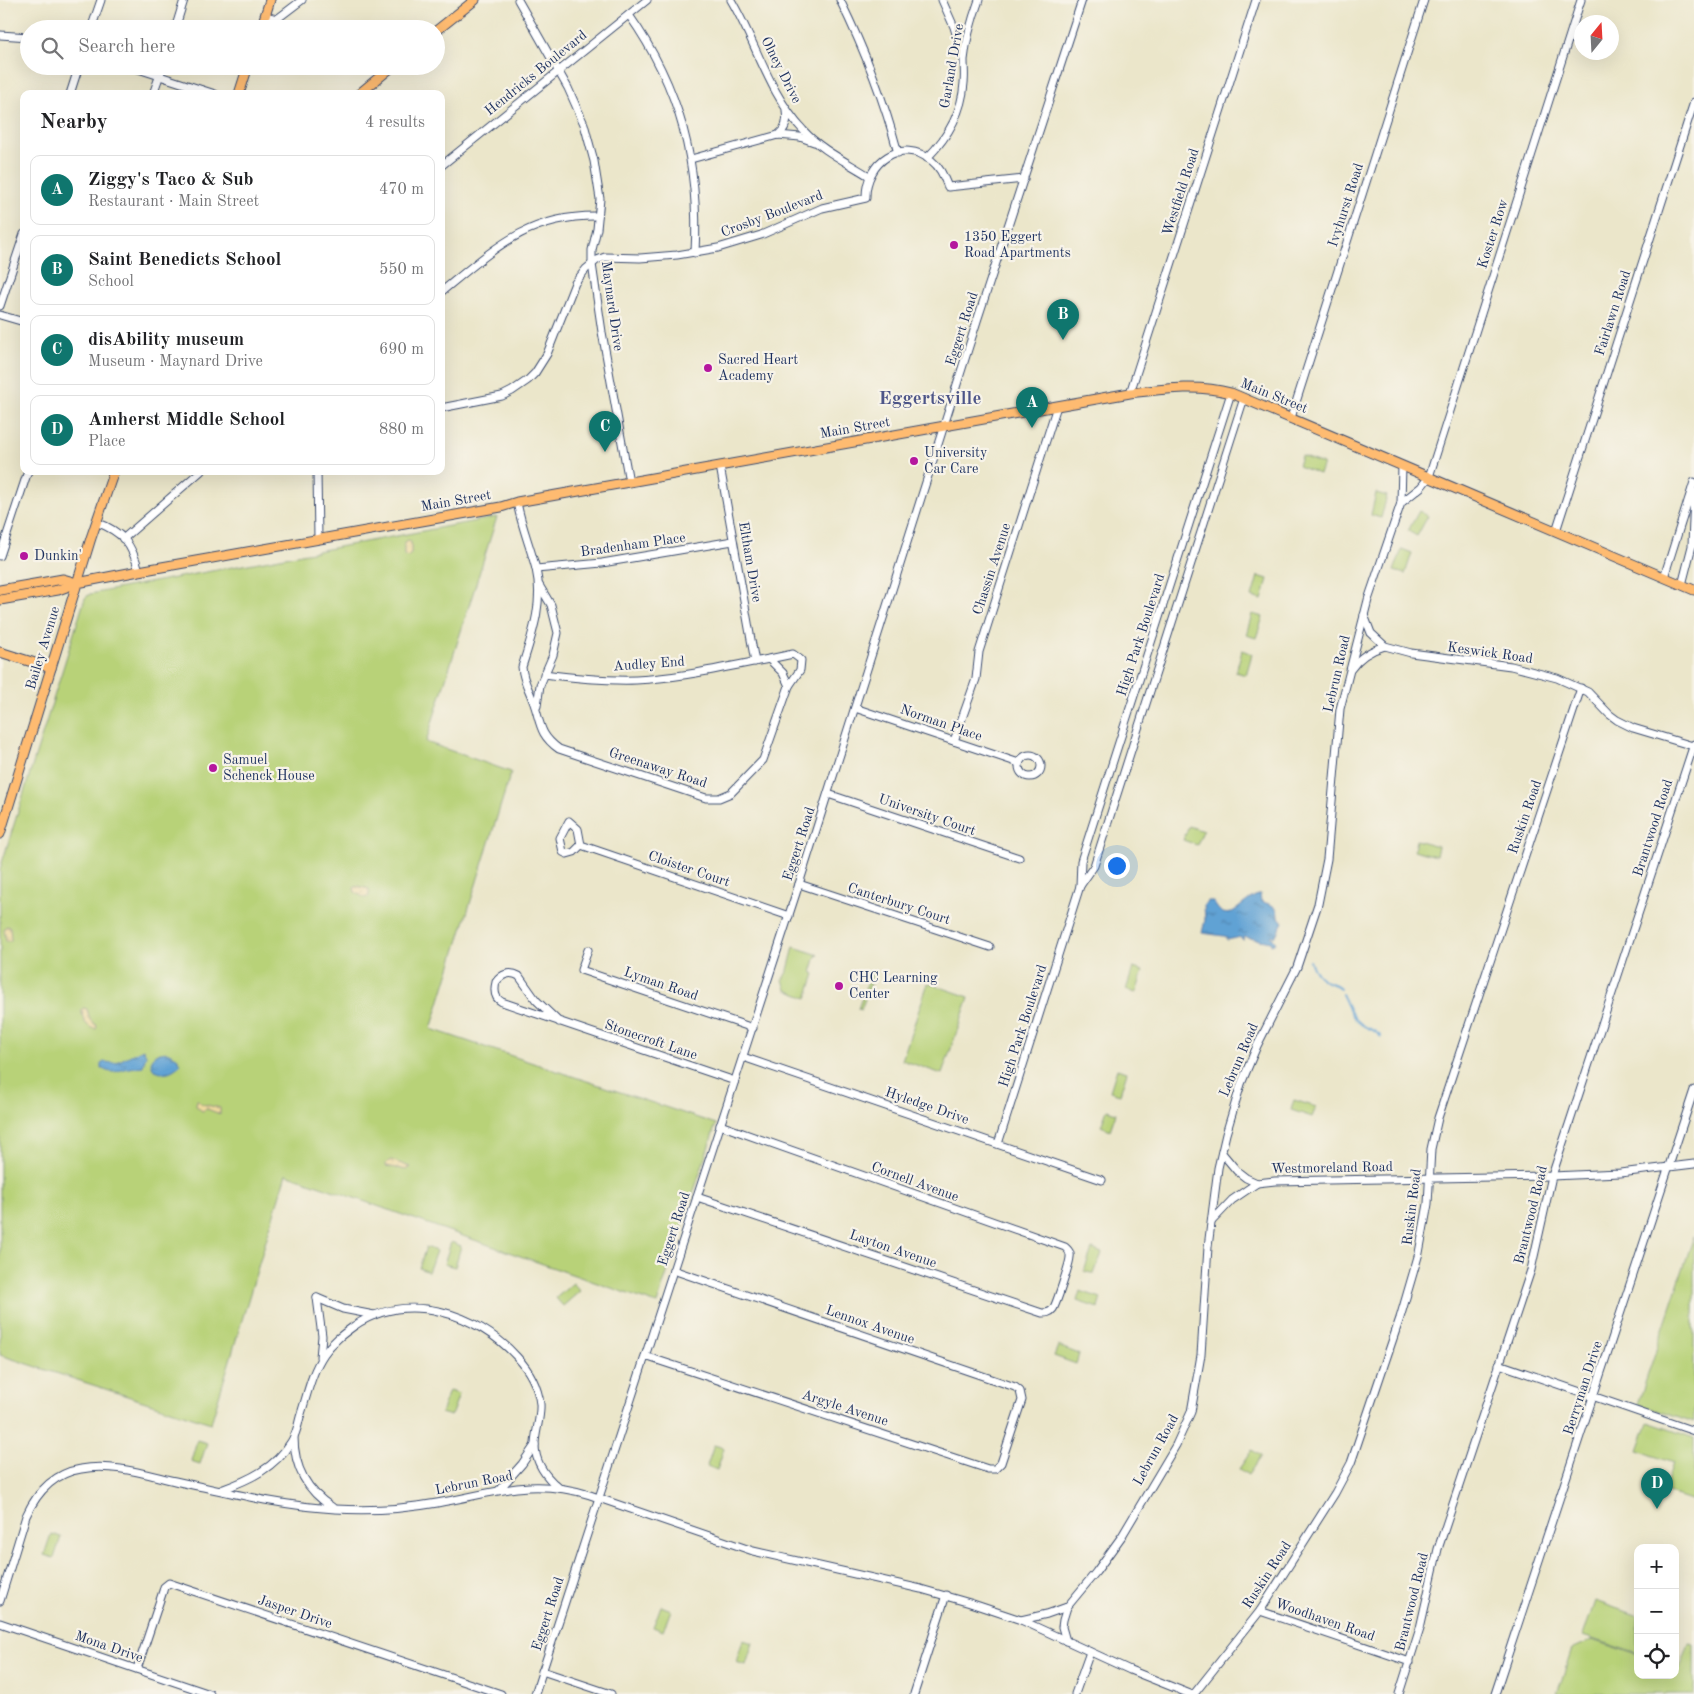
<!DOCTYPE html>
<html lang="en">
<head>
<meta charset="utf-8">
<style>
	:root { --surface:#fff; --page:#f2f2f2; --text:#202124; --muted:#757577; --line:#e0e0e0; --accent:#0f766e }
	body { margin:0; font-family:"Old Standard TT",serif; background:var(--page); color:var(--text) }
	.controls { position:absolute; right:15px; bottom:15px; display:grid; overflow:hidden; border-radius:10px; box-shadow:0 5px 20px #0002 }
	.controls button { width:45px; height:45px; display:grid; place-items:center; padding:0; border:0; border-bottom:1px solid var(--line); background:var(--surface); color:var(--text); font:25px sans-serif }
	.compass { position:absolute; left:1574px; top:15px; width:45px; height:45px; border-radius:50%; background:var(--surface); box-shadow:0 5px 20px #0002; rotate:18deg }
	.you { position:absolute; left:1116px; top:865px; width:18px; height:18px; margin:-12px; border:4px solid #fff; border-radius:50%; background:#1a73e8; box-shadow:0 0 0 8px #1a73e833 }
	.badge { display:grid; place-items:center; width:32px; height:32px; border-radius:50%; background:var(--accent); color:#fff; font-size:16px; font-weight:700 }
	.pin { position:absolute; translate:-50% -41px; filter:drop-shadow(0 1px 2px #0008) }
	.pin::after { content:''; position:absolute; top:26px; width:18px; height:15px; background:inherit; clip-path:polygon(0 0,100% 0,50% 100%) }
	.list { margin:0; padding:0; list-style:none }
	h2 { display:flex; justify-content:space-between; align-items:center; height:65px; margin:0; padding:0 20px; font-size:21px }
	h2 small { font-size:16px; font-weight:400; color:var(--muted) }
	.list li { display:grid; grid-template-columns:32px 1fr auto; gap:15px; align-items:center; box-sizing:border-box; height:70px; margin:0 10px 10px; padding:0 10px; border:1px solid var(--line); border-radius:10px }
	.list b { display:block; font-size:19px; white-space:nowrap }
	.list p { margin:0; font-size:16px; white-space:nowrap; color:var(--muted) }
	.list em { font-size:16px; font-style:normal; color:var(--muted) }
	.icon { flex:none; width:28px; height:28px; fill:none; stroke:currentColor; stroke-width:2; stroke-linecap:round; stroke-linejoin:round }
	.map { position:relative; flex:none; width:1694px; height:1694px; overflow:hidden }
	.search { position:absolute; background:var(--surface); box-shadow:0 5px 20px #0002; left:20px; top:20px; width:425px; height:55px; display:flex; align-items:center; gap:12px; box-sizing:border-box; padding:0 18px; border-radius:28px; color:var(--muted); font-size:19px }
	.panel { position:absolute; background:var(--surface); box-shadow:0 5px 20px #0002; left:20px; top:90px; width:425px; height:385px; border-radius:10px }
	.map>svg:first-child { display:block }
</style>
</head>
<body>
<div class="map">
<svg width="1694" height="1694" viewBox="0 0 1694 1694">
	<defs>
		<pattern id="sand-dots" width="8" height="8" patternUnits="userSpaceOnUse" patternTransform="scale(1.25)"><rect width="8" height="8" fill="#eeda9e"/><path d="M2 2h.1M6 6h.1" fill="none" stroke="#ccbb8a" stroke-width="1.8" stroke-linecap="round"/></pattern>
		<pattern id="water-ripples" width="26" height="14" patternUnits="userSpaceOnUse" patternTransform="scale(1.25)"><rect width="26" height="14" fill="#61a2d4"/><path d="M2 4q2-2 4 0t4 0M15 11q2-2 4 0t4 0" fill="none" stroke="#4f84af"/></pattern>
	</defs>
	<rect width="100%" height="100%" fill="#f7f3e8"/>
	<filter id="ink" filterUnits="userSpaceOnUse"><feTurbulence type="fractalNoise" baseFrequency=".02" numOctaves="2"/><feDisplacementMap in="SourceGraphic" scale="10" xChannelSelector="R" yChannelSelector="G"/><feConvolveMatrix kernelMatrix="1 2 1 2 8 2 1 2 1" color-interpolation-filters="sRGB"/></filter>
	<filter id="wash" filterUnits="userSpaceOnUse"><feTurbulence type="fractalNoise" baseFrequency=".0096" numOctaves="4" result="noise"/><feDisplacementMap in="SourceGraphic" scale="20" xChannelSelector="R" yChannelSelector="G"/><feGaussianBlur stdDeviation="1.12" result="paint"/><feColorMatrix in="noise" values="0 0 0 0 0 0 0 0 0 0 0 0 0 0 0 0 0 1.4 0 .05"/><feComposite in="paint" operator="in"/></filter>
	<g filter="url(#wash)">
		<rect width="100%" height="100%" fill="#ebe6ca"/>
		<g fill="#b8d278" stroke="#6a806b">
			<polygon points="1301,456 1323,464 1319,474 1298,466"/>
			<polygon points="1376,493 1387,496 1381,518 1371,515"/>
			<polygon points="1419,511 1428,516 1417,536 1408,531"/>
			<polygon points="497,517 426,742 511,772 431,1029 716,1124 657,1304 286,1174 211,1423 0,1355 0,869 85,598 90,594"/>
			<polygon points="1402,549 1412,553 1405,574 1394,571"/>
			<polygon points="1258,576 1268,579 1262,600 1252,597"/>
			<polygon points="1252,614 1263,617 1256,638 1246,635"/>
			<polygon points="1242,650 1252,654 1246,675 1236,672"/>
			<polygon points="1189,826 1203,831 1197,845 1183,840"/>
			<polygon points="1416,840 1438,846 1436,856 1414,850"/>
			<polygon points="794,947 819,955 816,956 812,969 813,973 815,974 807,998 786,990 783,979 788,970"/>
			<polygon points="1133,968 1143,971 1136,993 1126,990"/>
			<polygon points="871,973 873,977 861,1010 858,1009"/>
			<polygon points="928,983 969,997 942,1074 902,1060"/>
			<polygon points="1117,1069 1127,1072 1120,1094 1110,1091"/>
			<polygon points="1294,1100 1316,1107 1312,1117 1291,1110"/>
			<polygon points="1107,1110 1116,1113 1110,1130 1101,1126"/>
			<polygon points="1694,1236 1694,1423 1638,1404"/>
			<polygon points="451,1242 461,1246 455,1267 444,1264"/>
			<polygon points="426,1247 436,1251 428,1272 419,1268"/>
			<polygon points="1092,1249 1102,1253 1094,1274 1084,1271"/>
			<polygon points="573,1283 580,1291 563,1306 556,1298"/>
			<polygon points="1080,1291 1101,1298 1098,1308 1077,1301"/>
			<polygon points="1058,1346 1079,1354 1076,1364 1054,1356"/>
			<polygon points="449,1391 459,1394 451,1416 441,1413"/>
			<polygon points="1648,1422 1694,1438 1694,1501 1664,1491 1673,1463 1638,1450"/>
			<polygon points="197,1440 207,1443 200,1464 191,1461"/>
			<polygon points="714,1445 724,1448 717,1470 707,1466"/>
			<polygon points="1252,1450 1261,1456 1248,1475 1239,1469"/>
			<polygon points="51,1534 61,1537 54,1558 44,1555"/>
			<polygon points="1595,1601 1638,1616 1638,1654 1583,1636"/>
			<polygon points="661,1606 671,1610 663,1631 653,1627"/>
			<polygon points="743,1640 753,1643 746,1665 736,1662"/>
			<polygon points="1592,1640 1638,1655 1638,1675 1675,1675 1675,1668 1680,1669 1689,1643 1694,1644 1694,1694 1557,1694 1572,1649"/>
		</g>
		<g fill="url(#sand-dots)" stroke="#84847e">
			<polygon points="408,540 411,542 411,554 407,557 404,555 404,543"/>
			<polygon points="357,886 369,889 369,896 365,898 355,892 354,888"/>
			<polygon points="7,926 10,927 11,940 9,941 6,941 4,928"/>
			<path d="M 84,1008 L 87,1009 L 90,1020 L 97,1026 L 96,1029 C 86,1028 81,1018 82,1009 Z"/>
			<polygon points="198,1100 202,1104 220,1108 220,1114 207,1109 202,1111 196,1106 197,1100"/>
			<polygon points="391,1160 410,1167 406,1170 386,1166 386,1163"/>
		</g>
		<g fill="url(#water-ripples)" stroke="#3e6899">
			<path d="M 1260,894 L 1261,901 C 1269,905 1278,904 1278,916 L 1283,922 L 1275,937 L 1272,935 L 1271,936 L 1276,943 L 1271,945 L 1271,942 L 1244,937 L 1244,940 L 1241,939 L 1241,937 L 1227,940 L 1227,937 L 1224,936 L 1202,933 L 1205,920 L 1204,905 L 1207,901 L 1213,901 C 1225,925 1235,909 1250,899 C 1253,897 1257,895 1260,894 Z"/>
			<path d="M 143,1049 L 146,1055 L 143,1066 C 139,1067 134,1067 130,1068 C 117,1070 114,1076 101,1068 L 101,1064 L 104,1062 L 115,1063 Z"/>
			<path d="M 167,1052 L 177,1057 L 181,1064 C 171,1073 165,1075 153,1069 L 151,1062 L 155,1054 Z"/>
		</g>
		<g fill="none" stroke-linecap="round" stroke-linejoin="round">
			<g stroke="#61a2d4" stroke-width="2">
				<path d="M 1310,961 C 1313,970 1319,979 1329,983 C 1334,984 1336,984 1340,988"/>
				<path d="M 1342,994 C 1347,1004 1351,1017 1361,1024 C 1369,1030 1374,1028 1381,1037"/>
			</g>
		</g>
	</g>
	<g filter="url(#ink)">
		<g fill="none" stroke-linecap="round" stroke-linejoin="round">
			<g stroke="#3a4a6e" stroke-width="9">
				<g id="minor">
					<polyline points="518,0 568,88 584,124 594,161 600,199 597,229 592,250 592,264 602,332 629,482"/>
					<path d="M 731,0 C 756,42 769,94 803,130 C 821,150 847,162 869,176"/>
					<path d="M 840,0 C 864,49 884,100 898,153"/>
					<polyline points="942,0 954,27 963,57"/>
					<path d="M 629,15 C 680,87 700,165 695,253"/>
					<polyline points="265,16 277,19 302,0"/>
					<polyline points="91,29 101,0"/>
					<polyline points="175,29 184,0"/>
					<polyline points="0,35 29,37"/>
					<polyline points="129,66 215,94"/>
					<polyline points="70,94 79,66"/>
					<polyline points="153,94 163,66"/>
					<path d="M 778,135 C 786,129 788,121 786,111"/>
					<path d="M 927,158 C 948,137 962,113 964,83 C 965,75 964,68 964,60 C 966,40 972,19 979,0"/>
					<polyline points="691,159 778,135 800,137 814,142"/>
					<polyline points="441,166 647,0"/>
					<path d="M 441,292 C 493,250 527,215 598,216"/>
					<polyline points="0,306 24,234"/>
					<polyline points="0,315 24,322"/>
					<polyline points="1130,393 1256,0"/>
					<path d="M 441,408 L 502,396 L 512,391 L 528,380 L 535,373 L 547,354 L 575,283 L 586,269 L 597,260 L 605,257 L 640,258 L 677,255 L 718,248 L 761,235 L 822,208 L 866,198 C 865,162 902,136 932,161 C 941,168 944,178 948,187 L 1024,179"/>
					<polyline points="1291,418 1424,0"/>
					<polyline points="720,466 755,662"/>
					<polyline points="317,471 318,539"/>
					<path d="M 517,502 C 521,525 530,546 536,569 C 544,603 532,635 522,667 C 523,681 529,689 533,701 C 541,722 538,734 559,749 L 706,798 L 719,798 L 731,793 L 763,760 L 789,686 L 783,673 L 769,659 C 725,667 681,678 636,680 C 605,681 575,678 544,674"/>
					<polyline points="1401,503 1421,487 1429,477 1581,0"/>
					<path d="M 96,522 C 123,532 132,544 139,571"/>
					<polyline points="1556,531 1694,102"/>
					<polyline points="123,539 201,471"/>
					<polyline points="0,556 28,471"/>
					<polyline points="536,569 602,563 733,541"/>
					<polyline points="1664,577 1694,482"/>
					<polyline points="1682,585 1692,546 1694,492"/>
					<polyline points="1364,615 1371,633 1385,646 1411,653 1511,666 1557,678 1588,692 1609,714 1617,720 1633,728 1693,746"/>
					<polyline points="769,659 793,654 801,660 800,670 789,686"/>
					<path d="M 1351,669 C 1360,656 1371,650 1385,646"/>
					<polyline points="537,706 540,685 553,655 558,633 551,605 539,585"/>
					<polyline points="855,708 1019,763"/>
					<polyline points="954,741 976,679 979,652 1057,406"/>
					<circle cx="1030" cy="766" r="11"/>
					<polyline points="828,794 1019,858"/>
					<polyline points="581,845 578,829 569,821 560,838 563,852 567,854 574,852 581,845 789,916"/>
					<polyline points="799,884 990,947"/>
					<polyline points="1080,886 1094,866 1244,398"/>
					<polyline points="588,950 581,970 753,1028"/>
					<path d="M 559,1022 L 536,1000 L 519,976 C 510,971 502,974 496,982 C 494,990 494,998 502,1002 L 735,1081"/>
					<polyline points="743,1057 1102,1180"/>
					<polyline points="998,1144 1080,886 1081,861 1231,393"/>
					<polyline points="1222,1153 1237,1171 1246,1178 1257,1183 1275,1181 1552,1176 1620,1173 1694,1164"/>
					<path d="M 697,1197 L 1042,1313 C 1046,1313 1050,1313 1053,1309 C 1056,1305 1070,1263 1070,1257 C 1071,1252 1068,1250 1065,1247 L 720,1125"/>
					<polyline points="1212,1221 1232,1200 1257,1183"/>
					<polyline points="317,1298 322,1336 320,1357"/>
					<polyline points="317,1298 343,1309 374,1315"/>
					<polyline points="645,1356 988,1469 995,1469 1001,1463 1022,1400 1020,1391 1015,1387 673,1270"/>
					<polyline points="1499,1364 1694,1431"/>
					<path d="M 294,1437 C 294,1467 307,1491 332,1507"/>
					<path d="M 221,1490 C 249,1480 275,1468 291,1442 C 296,1435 298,1426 300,1417 C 307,1396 311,1373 324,1354 C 332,1342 343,1334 354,1326 C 407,1290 477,1313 517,1357 C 529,1370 538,1387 540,1404 C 541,1418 535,1432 535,1445 C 535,1462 546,1477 558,1487"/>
					<polyline points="499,1490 522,1464 535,1445"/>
					<path d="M 0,1601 L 26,1516 C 37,1492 55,1473 81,1469 C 112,1463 145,1474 175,1481 C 227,1492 281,1506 335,1509 C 369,1511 404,1509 437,1503 C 496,1493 530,1477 590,1495 L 753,1551 L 921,1589 L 970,1603 L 1021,1620 L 1130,1670 L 1190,1694"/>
					<polyline points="1260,1611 1410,1662"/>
					<polyline points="1021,1620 1047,1614 1067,1607"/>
					<polyline points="0,1623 210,1694"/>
					<polyline points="1066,1641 1062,1627 1063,1620 1067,1607 1096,1572 1122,1536 1176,1445 1191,1412 1201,1355 1208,1247 1218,1168 1226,1134 1241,1084 1257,1046 1297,967 1318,904 1327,859 1340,709 1368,600 1401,503 1402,466"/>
					<polyline points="137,1669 163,1591 164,1587 169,1583 501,1694"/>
					<polyline points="542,1671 611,1694"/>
					<polyline points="535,1694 799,884 977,321 1082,0"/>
					<polyline points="914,1694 946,1595"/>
					<polyline points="1075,1694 1090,1652"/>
					<polyline points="1194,1694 1260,1611 1335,1493 1351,1463 1400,1318 1419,1253 1428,1204 1431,1149 1438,1118 1581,688"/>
					<polyline points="1399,1694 1420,1628 1438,1549 1531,1270 1552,1176 1694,744"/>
					<polyline points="1495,1694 1694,1090"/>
				</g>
			</g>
			<g stroke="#3a4a6e" stroke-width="11">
				<g id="major">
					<polyline points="261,29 270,0"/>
					<polyline points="436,31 475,0"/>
					<polyline points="239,94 248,66"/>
					<polyline points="359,94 393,66"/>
					<polyline points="0,590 63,579 77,583"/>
					<path d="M 0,600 L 58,590 L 77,583 L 139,571 L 501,507 L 517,502 L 1130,393 C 1164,389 1197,384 1231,393 L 1694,590"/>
					<polyline points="0,652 51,668"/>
					<polyline points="0,834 91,538 114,471"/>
				</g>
			</g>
			<use href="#minor" stroke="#fff" stroke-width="7"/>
			<use href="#major" stroke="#febb71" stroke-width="9"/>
		</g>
	</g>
	<g fill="#b5179e" stroke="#f7f3e8" stroke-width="2">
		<circle cx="954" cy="245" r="5"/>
		<circle cx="708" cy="368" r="5"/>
		<circle cx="914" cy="461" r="5"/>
		<circle cx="24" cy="556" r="5"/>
		<circle cx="213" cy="768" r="5"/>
		<circle cx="839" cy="986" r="5"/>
	</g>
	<g text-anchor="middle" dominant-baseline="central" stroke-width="4.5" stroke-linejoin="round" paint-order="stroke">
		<g font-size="14" fill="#1b2f5e" stroke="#f7f3e8">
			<text transform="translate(952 66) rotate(-80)">Garland Drive</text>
			<text transform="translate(781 70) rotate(63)">Olney Drive</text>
			<text transform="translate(536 73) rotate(-39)">Hendricks Boulevard</text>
			<text transform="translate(1181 192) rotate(-72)">Westfield Road</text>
			<text transform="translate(1346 205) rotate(-72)">Ivyhurst Road</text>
			<text transform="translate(772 214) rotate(-21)">Crosby Boulevard</text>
			<text transform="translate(1493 234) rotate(-72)">Koster Row</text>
			<text transform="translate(612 306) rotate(82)">Maynard Drive</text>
			<text transform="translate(1613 313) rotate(-72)">Fairlawn Road</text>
			<text transform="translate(962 329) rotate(-72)">Eggert Road</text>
			<text transform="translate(1274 396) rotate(22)">Main Street</text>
			<text transform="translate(855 428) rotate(-10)">Main Street</text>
			<text transform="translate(456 501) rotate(-10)">Main Street</text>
			<text transform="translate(633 545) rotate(-8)">Bradenham Place</text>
			<text transform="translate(750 562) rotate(80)">Eltham Drive</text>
			<text transform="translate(992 569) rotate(-72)">Chassin Avenue</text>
			<text transform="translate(1141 635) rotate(-72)">High Park Boulevard</text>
			<text transform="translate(43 648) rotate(-73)">Bailey Avenue</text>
			<text transform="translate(1490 653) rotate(8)">Keswick Road</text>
			<text transform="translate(649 664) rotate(-4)">Audley End</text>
			<text transform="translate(1337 674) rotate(-77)">Lebrun Road</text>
			<text transform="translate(941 723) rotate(19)">Norman Place</text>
			<text transform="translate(658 768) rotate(18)">Greenaway Road</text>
			<text transform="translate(927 815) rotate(19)">University Court</text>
			<text transform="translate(1525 817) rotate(-71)">Ruskin Road</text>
			<text transform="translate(1653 828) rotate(-72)">Brantwood Road</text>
			<text transform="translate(799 844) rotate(-72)">Eggert Road</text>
			<text transform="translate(689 869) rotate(19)">Cloister Court</text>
			<text transform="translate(899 904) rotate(18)">Canterbury Court</text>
			<text transform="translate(661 984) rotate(19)">Lyman Road</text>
			<text transform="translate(1023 1026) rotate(-72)">High Park Boulevard</text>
			<text transform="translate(651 1040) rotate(19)">Stonecroft Lane</text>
			<text transform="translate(1239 1060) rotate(-67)">Lebrun Road</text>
			<text transform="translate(927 1106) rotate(19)">Hyledge Drive</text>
			<text transform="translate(1332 1168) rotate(-1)">Westmoreland Road</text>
			<text transform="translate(915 1182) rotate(20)">Cornell Avenue</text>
			<text transform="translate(1412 1207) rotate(-83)">Ruskin Road</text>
			<text transform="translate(1531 1215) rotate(-76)">Brantwood Road</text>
			<text transform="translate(674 1229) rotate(-72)">Eggert Road</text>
			<text transform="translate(893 1249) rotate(19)">Layton Avenue</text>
			<text transform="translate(870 1325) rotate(19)">Lennox Avenue</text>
			<text transform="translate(1583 1388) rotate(-72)">Berryman Drive</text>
			<text transform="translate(845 1408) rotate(18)">Argyle Avenue</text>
			<text transform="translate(1156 1450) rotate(-61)">Lebrun Road</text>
			<text transform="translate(474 1483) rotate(-11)">Lebrun Road</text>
			<text transform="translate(1267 1575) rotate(-57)">Ruskin Road</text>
			<text transform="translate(1412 1602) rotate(-76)">Brantwood Road</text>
			<text transform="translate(295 1612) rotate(19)">Jasper Drive</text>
			<text transform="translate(548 1614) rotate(-72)">Eggert Road</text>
			<text transform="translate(1325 1620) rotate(19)">Woodhaven Road</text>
			<text transform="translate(109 1647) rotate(19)">Mona Drive</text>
		</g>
		<g font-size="14" fill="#1b2f5e" stroke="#f7f3e8" text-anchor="start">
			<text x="964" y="237">1350 Eggert<tspan x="964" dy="16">Road Apartments</tspan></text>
			<text x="718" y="360">Sacred Heart<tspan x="718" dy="16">Academy</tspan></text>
			<text x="924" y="453">University<tspan x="924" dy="16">Car Care</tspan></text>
			<text x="34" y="556">Dunkin'</text>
			<text x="223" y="760">Samuel<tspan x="223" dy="16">Schenck House</tspan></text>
			<text x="849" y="978">CHC Learning<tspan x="849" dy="16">Center</tspan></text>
		</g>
		<g font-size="19" font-weight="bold" fill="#4d5588" stroke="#f7f3e8">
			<text x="930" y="399">Eggertsville</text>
		</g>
	</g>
</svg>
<div class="controls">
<button>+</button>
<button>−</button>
<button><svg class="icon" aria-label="locate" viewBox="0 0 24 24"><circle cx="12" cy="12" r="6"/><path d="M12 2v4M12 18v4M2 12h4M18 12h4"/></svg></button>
</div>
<svg class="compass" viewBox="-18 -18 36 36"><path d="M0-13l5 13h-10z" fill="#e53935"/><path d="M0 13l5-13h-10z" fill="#757577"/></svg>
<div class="you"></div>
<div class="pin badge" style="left:1032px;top:428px">A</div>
<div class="pin badge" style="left:1063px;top:340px">B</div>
<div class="pin badge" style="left:605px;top:452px">C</div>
<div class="pin badge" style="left:1657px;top:1509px">D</div>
<div class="search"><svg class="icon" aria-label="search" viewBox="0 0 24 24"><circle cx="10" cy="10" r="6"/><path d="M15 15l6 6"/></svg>Search here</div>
<section class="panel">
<h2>Nearby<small>4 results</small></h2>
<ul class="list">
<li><span class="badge">A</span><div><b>Ziggy's Taco &amp; Sub</b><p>Restaurant · Main Street</p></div><em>470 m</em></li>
<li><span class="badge">B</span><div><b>Saint Benedicts School</b><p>School</p></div><em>550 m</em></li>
<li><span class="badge">C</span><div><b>disAbility museum</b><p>Museum · Maynard Drive</p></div><em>690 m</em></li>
<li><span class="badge">D</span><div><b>Amherst Middle School</b><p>Place</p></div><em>880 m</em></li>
</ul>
</section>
</div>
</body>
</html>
